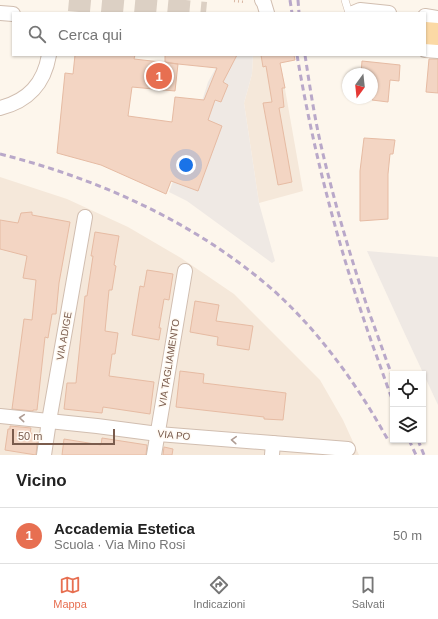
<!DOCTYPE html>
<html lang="it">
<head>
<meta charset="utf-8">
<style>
	:root { --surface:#fff; --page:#f2f2f2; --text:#222; --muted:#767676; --line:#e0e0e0; --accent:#e76f51 }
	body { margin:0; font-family:Arial,sans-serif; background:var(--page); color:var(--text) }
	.controls { position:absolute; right:12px; bottom:12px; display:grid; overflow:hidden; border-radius:0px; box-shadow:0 1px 3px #0004 }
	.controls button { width:36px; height:36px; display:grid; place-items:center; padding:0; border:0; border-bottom:1px solid var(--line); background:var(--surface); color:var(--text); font:20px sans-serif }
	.compass { position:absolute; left:342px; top:68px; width:36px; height:36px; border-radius:50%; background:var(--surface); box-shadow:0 1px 3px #0004; rotate:195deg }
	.scale { position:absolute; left:12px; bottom:10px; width:103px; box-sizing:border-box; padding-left:4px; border:2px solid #7a5c4d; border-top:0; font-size:11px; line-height:14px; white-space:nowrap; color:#7a5c4d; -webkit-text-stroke:3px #fffaf3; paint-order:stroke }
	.you { position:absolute; left:186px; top:165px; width:14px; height:14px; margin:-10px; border:3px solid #fff; border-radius:50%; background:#1a73e8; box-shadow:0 0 0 6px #1a73e833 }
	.badge { display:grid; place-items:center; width:26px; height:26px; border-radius:50%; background:var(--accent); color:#fff; font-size:13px; font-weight:700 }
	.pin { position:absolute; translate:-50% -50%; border:2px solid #fff; box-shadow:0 1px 4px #0006 }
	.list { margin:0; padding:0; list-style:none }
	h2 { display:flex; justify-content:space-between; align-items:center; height:52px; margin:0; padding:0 16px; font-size:17px }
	h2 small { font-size:13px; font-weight:400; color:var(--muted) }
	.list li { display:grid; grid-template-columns:26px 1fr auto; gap:12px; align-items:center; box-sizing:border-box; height:56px; padding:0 16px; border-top:1px solid var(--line) }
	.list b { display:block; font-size:15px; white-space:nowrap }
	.list p { margin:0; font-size:13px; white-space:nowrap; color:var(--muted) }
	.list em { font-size:13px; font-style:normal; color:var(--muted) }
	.icon { flex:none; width:22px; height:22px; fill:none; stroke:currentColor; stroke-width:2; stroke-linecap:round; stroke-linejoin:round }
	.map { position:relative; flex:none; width:438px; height:455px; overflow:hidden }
	.search { position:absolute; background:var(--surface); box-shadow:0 1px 3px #0004; left:12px; right:12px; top:12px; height:44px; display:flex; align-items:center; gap:10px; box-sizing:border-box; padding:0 14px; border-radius:0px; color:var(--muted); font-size:15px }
	.sheet { height:108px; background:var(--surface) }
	nav { display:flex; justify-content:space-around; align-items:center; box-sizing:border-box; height:56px; border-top:1px solid var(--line); background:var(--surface); font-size:11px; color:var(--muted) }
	nav a { display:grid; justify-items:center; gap:2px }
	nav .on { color:var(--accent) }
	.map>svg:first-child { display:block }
</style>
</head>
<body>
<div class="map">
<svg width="438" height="455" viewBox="0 0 438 455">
	<rect width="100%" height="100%" fill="#fdf6ec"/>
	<g fill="#f5e8da">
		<polygon points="253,55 279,55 303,191 259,203 244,103 252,74"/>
		<polygon points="0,177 67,199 128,227 181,258 234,294 320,380 343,420 359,455 0,455"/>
	</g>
	<g fill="#efe9e4">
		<polygon points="223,55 253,55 252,74 244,103 259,203 275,261 272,263 187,201 169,192 197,117 208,82"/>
		<polygon points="367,251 438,257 438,405 404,332"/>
	</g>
	<g fill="#f3d5c3" stroke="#e6bba3" fill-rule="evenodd">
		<path d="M 75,55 L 135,55 L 134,59 L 178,64 L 165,62 L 165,55 L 237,55 L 223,82 L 228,85 L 221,102 L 215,100 L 208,120 L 222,126 L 198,191 L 171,181 L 166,194 L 101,165 L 57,153 L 65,73 L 73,74 ZM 178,64 L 217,68 L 204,100 L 175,97 L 172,122 L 128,116 L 132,87 L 175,91 Z"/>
		<polygon points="261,55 294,55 295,60 280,63 285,88 282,88 284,107 279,108 292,182 278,185 263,103 272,102 266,66 263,67"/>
		<polygon points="429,59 438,59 438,93 426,92"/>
		<polygon points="362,61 400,65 399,81 390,80 388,102 372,100 372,74 361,74"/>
		<polygon points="364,138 395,140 393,154 390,154 388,174 388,219 360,221 360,171"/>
		<polygon points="32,212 32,215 70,222 59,283 56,314 52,314 48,338 45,337 37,410 33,410 33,411 12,409 24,319 32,320 36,280 23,278 27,256 0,249 0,220 18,223 21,213"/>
		<polygon points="95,232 119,236 114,265 116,266 112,290 109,290 105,331 118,333 115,354 112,354 109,376 154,382 150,414 103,407 102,413 64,409 67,383 76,383 85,296 87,296 93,256 91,256"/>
		<polygon points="147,270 173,274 169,300 164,299 159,328 161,328 159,340 132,335 140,286 144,287"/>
		<polygon points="195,301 219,305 216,321 253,326 249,350 217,345 218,337 190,332"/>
		<polygon points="180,371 204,374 203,383 286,393 283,420 264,419 264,417 176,407"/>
		<polygon points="10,426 31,428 30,433 38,434 36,455 5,450 8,429 10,429"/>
		<polygon points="102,438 147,445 146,455 62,455 64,439 101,445"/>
		<polygon points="164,447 173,449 172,455 163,455"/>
	</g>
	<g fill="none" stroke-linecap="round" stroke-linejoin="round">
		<polyline stroke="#dcd0c4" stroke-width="22" stroke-dasharray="22 11" stroke-linecap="butt" points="69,0 206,13"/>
		<g stroke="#d1beb0" stroke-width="8">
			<polyline id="service" points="345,0 349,13"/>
		</g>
		<g stroke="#d1beb0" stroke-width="16">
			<g id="minor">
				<polyline points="262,0 264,3 267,13"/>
				<polyline points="0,13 13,14"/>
				<polyline points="353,13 360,10 389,13"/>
				<polyline points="425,16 438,18"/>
				<polyline points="425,50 438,51"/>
				<path d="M 0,108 C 28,101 44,84 49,55"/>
				<polyline points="0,416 97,426 158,434 348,449"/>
				<polyline points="44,455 49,421 85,217"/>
				<polyline points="154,455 185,271"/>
				<polyline points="272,455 273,443"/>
			</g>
		</g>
		<g stroke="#dad1cd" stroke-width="24">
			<polyline id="primary" points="425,33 438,34"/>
		</g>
		<polyline stroke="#d9b8a5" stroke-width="2.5" stroke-dasharray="1 3" stroke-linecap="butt" points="234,1 246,2"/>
		<use href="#service" stroke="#fff" stroke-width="7"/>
		<use href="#minor" stroke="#fff" stroke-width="14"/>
		<use href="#primary" stroke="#fbd9a5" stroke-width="22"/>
		<g stroke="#b9a8c9" stroke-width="3" stroke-dasharray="6 4" stroke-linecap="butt">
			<polyline points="290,0 292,13"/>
			<polyline points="298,0 299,13"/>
			<path d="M 297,55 C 314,156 340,253 374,349 C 381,367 386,384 393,401"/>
			<path d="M 305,55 C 310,88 315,121 323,154 C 336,208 352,262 370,315 C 378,336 385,357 393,378"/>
			<path d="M 0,154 C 99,179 195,222 273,290 C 320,332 358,386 388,440"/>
			<polyline points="409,440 416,455"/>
			<polyline points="418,440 424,455"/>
		</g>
	</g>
	<defs><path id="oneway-chevron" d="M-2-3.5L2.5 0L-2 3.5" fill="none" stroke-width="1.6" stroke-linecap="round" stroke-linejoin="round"/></defs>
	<g stroke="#af9d94">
		<use href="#oneway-chevron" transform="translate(22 418) rotate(-175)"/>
		<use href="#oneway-chevron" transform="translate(234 440) rotate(-176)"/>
	</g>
	<g text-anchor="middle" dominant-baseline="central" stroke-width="3" stroke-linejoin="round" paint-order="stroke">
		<g font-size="10" fill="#7a5c4d" stroke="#fffaf3">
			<text transform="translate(64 336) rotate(-80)">VIA ADIGE</text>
			<text transform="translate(169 363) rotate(-81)">VIA TAGLIAMENTO</text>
			<text transform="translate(174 435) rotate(5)">VIA PO</text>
		</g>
	</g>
</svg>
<div class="controls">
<button><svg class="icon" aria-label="locate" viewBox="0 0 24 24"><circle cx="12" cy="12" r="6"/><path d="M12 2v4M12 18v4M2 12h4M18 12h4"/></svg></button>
<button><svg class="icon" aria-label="layers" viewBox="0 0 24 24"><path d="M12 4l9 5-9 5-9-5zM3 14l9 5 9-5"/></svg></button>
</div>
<svg class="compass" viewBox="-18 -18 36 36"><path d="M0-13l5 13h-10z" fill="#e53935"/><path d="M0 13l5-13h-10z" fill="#767676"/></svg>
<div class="scale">50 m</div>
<div class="you"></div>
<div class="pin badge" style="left:159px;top:76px">1</div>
<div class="search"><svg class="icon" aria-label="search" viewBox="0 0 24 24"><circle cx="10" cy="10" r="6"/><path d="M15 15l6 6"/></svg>Cerca qui</div>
</div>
<section class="sheet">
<h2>Vicino<small></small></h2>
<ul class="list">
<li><span class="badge">1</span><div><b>Accademia Estetica</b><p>Scuola · Via Mino Rosi</p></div><em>50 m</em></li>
</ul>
</section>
<nav>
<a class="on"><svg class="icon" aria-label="map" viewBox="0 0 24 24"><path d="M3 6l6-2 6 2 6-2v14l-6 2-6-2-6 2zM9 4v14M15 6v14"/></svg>Mappa</a>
<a><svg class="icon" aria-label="directions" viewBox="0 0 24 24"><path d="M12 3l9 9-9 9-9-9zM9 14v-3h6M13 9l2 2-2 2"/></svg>Indicazioni</a>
<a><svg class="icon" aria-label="saved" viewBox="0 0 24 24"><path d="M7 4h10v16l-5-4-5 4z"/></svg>Salvati</a>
</nav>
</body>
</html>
